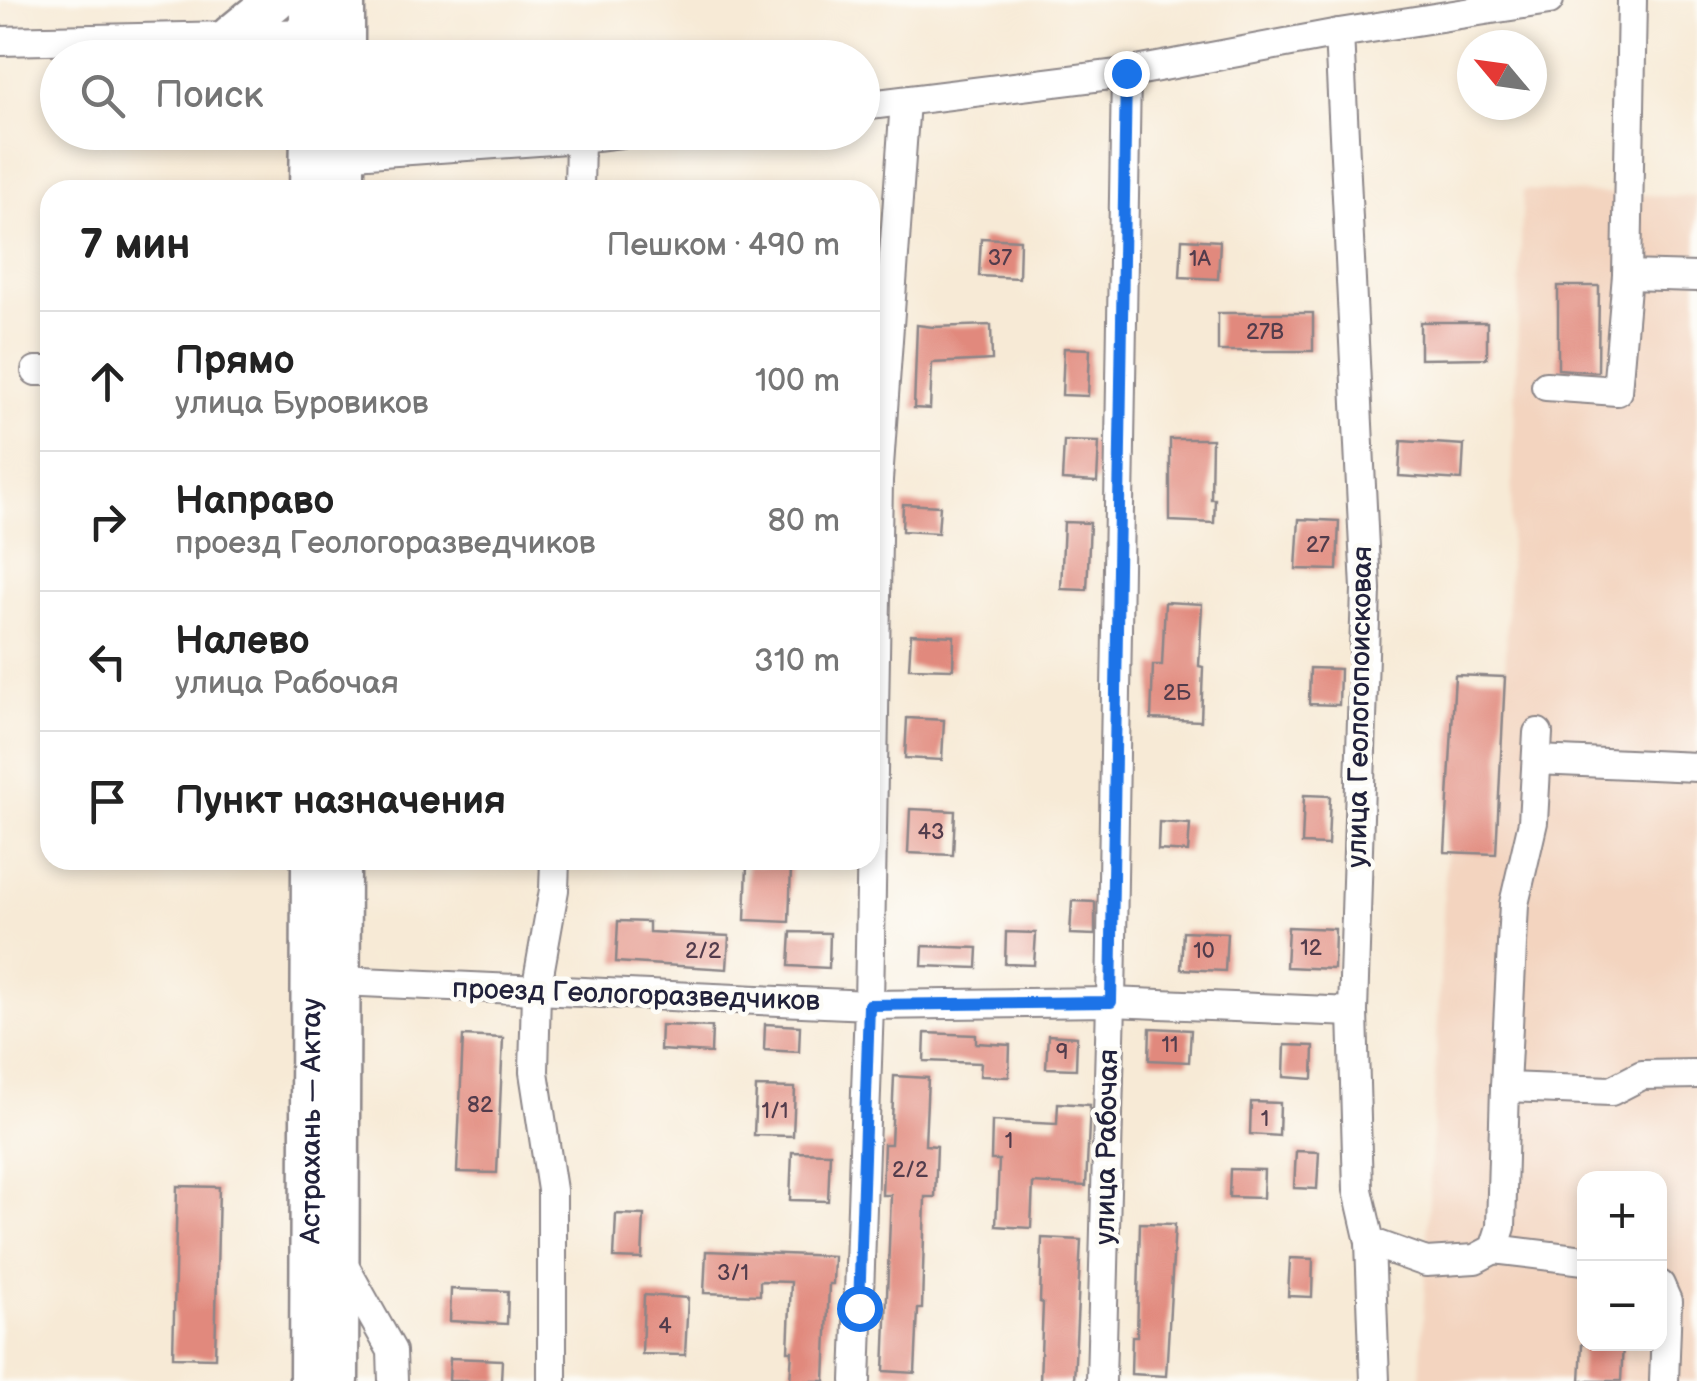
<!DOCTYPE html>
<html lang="ru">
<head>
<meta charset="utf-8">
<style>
	:root { --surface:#fff; --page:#f6f6f6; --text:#222; --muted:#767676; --line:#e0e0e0 }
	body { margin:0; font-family:"Balsamiq Sans",sans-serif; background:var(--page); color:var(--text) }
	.controls { position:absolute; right:30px; bottom:30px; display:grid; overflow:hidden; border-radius:20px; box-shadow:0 5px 15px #0003 }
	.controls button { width:90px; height:90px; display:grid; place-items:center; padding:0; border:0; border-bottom:2px solid var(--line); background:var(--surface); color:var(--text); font:50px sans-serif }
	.compass { position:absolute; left:1457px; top:30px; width:90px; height:90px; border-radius:50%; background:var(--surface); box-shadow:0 5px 15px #0003; rotate:299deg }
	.stop { position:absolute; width:30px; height:30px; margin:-22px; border:8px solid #1a73e8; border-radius:50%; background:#fff }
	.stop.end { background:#1a73e8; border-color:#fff; box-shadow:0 2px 10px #0008 }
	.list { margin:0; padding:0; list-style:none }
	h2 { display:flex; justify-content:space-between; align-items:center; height:130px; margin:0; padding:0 40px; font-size:42px }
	h2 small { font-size:32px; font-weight:400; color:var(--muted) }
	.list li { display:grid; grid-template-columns:65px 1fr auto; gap:30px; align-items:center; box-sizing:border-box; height:140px; padding:0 40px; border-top:2px solid var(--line) }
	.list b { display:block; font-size:38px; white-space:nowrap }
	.list p { margin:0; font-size:32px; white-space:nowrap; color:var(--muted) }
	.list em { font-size:32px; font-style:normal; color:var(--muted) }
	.icon { flex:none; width:55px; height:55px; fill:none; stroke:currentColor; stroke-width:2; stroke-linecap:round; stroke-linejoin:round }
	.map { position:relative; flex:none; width:1697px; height:1381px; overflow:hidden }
	.search { position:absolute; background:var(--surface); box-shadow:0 5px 15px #0003; left:40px; top:40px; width:840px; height:110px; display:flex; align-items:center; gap:25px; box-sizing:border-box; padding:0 35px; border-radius:55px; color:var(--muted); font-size:38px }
	.panel { position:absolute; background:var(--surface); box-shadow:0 5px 15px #0003; left:40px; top:180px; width:840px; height:690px; border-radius:30px }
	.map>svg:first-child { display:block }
</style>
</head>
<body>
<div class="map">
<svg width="1697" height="1381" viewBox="0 0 1697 1381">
	<rect width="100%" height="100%" fill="#fdfcf7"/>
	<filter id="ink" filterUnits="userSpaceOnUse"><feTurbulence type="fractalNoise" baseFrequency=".01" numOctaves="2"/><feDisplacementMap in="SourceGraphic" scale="20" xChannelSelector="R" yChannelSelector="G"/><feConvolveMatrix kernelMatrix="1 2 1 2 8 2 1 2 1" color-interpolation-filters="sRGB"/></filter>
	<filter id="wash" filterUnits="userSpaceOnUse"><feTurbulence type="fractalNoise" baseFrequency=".0048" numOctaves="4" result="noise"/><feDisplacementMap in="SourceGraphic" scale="40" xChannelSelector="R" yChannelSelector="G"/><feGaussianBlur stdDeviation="2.25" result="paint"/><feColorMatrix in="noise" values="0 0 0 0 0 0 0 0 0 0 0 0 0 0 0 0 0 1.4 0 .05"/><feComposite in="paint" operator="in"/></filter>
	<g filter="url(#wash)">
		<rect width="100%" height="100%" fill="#f7ead6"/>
		<path fill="#f3d4bf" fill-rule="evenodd" d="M 1523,190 L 1697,197 L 1697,1381 L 1420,1381 L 1455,675 L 1505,677 ZM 1584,1178 L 1660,1178 L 1660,1344 L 1584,1344 Z"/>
		<g id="blocks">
			<g fill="#e1897d">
				<polygon points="981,238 1020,240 1019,278 979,276"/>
				<polygon points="1182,239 1220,241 1218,279 1180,277"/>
				<polygon points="1558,286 1599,286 1598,372 1558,369"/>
				<rect x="1218" y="313" width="95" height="38"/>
				<polygon points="1420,322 1487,322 1487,358 1420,359"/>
				<polygon points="917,325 933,327 991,325 992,360 932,363 930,409 914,408"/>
				<polygon points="1064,348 1090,349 1088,396 1062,395"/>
				<polygon points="1170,439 1212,439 1211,499 1215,499 1214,523 1170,521"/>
				<polygon points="1064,441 1099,442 1097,482 1062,480"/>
				<polygon points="1401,441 1464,445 1462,480 1399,476"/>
				<polygon points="903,504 940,506 938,533 902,531"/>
				<polygon points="1299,519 1339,521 1337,570 1296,569"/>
				<polygon points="1064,522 1090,523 1087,590 1061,589"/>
				<polygon points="1165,602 1202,604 1199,666 1203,667 1201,721 1151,719 1153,665 1162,665"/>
				<polygon points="911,634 954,636 953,669 909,668"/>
				<polygon points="1310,668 1340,669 1339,705 1309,704"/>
				<polygon points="1455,675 1505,677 1496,854 1445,852"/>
				<polygon points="907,718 944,720 942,760 905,758"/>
				<polygon points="1304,795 1330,796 1328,845 1302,844"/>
				<polygon points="910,809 955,811 953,855 908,853"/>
				<polygon points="1159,822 1190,824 1188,852 1158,850"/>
				<polygon points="747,865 791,867 789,922 745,920"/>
				<polygon points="1072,901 1095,902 1095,935 1070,934"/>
				<polygon points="618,921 649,922 649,932 729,936 727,969 616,962"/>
				<polygon points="1288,927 1335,929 1334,969 1286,967"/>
				<polygon points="1183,931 1227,933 1225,971 1181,969"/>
				<polygon points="791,932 830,933 829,968 789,966"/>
				<polygon points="1006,932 1036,933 1034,965 1005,964"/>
				<polygon points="923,946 978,948 977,968 922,966"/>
				<polygon points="765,1024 800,1026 799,1052 764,1050"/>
				<polygon points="661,1025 712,1027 711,1053 660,1050"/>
				<polygon points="1150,1028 1191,1030 1189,1062 1149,1060"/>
				<polygon points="925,1033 976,1035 976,1043 1010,1045 1009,1077 980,1076 981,1063 924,1061"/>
				<polygon points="1048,1035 1077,1037 1076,1069 1046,1068"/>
				<polygon points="463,1036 503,1038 497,1173 457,1172"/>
				<polygon points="1285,1045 1314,1046 1313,1079 1284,1077"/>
				<polygon points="894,1076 928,1078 925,1145 937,1146 935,1197 925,1197 922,1309 918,1309 915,1373 884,1371 891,1195 882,1195 884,1144 891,1144"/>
				<polygon points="756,1087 795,1088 793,1136 754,1135"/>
				<polygon points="1251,1102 1280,1103 1279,1136 1250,1134"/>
				<polygon points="1058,1103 1090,1105 1086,1186 1033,1183 1031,1228 996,1226 999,1160 991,1160 992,1121 1057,1124"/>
				<polygon points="1296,1151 1319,1152 1317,1189 1294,1188"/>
				<polygon points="792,1152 830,1153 828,1201 790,1200"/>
				<polygon points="1230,1169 1264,1170 1263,1198 1229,1197"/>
				<polygon points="177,1186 219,1187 215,1358 173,1357"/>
				<polygon points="616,1214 644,1215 642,1259 614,1258"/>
				<polygon points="1140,1223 1175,1224 1166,1376 1131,1374 1132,1336 1137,1336"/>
				<polygon points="1042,1238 1081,1240 1074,1381 1040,1381 1043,1303 1040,1302"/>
				<polygon points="706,1251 834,1256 833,1284 829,1284 825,1381 790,1381 792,1351 788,1351 791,1282 760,1281 760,1295 704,1293"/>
				<polygon points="1290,1258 1313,1259 1312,1297 1288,1296"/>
				<polygon points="451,1289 508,1291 507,1324 450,1321"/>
				<polygon points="644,1295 688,1298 685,1355 642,1354"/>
				<polygon points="1582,1344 1623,1344 1621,1381 1580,1381"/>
				<polygon points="450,1358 502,1360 501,1381 449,1381"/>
			</g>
		</g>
	</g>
	<g filter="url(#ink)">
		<use href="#blocks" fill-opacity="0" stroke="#8c8688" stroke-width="2.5"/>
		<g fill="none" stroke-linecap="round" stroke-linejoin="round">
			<g stroke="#8c8688" stroke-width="32">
				<g id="minor">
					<polyline points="1339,33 1366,589 1353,1012 1358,1190 1370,1242 1375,1381"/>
					<polyline points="0,41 231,36 327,32"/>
					<polyline points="862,106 1126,73 1339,33 1549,0"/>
					<polyline points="326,156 580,138 629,132"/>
					<polyline points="579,190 580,138"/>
					<polyline points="1627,275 1697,277"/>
					<polyline points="36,371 50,371"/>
					<polyline points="1546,386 1617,391 1627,275 1632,0"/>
					<polyline points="1537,760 1697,767"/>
					<polyline points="340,981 869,1005 1111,1002 1353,1012"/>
					<polyline points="1505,1087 1611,1091 1642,1075 1697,1074"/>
					<polyline points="1370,1242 1426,1262 1475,1259 1494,1249 1501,1227 1505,1087 1514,904 1533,822 1538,733"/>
					<polyline points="1494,1249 1584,1260"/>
					<polyline points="342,1262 392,1351 393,1381"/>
					<polyline points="1660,1285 1667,1301 1664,1381"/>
					<polyline points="552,1381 552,1190 534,1072 536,991 554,890 555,860"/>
					<polyline points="856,1381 869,1005 878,480 905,101"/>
					<polyline points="1101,1381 1111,1002 1126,73"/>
				</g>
			</g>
			<g stroke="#8c8688" stroke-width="45">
				<g id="highway">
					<polyline points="231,36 275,0"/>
					<polyline points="310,58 310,0"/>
					<polyline points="344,58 344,0"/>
					<polyline points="310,190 311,132"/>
					<polyline points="344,190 344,132"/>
					<path id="s1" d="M 310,1381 L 312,860"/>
					<polyline points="338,1381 340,860"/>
				</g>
			</g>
			<use href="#minor" stroke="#fff" stroke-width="28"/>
			<use href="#highway" stroke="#fff" stroke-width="40"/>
		</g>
	</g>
	<g fill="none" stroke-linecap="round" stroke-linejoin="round" filter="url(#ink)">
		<polyline stroke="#1a73e8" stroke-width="12" points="859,1308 869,1005 1111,1002 1126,73"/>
	</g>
	<g text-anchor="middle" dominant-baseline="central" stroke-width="9" stroke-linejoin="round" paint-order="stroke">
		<g font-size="22" fill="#523c4c">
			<text x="1000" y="258">37</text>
			<text x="1200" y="259">1А</text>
			<text x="1265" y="332">27В</text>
			<text x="1318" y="545">27</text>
			<text x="1177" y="693">2Б</text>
			<text x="931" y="832">43</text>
			<text x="1311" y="948">12</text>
			<text x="703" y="951">2/2</text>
			<text x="1204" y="951">10</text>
			<text x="1170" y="1045">11</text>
			<text x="1062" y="1052">9</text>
			<text x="480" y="1105">82</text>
			<text x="775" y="1111">1/1</text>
			<text x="1265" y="1119">1</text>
			<text x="1009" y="1141">1</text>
			<text x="910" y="1170">2/2</text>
			<text x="733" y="1273">3/1</text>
			<text x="665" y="1326">4</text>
		</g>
		<g font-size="28" fill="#22223b" stroke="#fdfcf7">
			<text transform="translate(1360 707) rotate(-89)">улица Геологопоисковая</text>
			<text transform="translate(636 995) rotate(2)">проезд Геологоразведчиков</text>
			<text stroke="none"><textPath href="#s1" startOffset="260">Астрахань — Актау</textPath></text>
			<text transform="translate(1107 1147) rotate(-89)">улица Рабочая</text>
		</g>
	</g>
</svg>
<div class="controls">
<button>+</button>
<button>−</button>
</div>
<svg class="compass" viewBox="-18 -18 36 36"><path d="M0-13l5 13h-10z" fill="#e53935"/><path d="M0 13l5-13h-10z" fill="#767676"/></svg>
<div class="stop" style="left:859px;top:1308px"></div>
<div class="stop end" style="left:1126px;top:73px"></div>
<div class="search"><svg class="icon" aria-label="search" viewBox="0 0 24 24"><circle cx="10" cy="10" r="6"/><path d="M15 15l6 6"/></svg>Поиск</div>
<section class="panel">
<h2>7 мин<small>Пешком · 490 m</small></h2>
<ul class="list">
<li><svg class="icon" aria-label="ahead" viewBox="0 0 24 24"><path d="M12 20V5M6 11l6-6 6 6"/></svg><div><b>Прямо</b><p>улица Буровиков</p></div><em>100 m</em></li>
<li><svg class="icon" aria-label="right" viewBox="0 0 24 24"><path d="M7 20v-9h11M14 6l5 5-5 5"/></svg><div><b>Направо</b><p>проезд Геологоразведчиков</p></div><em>80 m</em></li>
<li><svg class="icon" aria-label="left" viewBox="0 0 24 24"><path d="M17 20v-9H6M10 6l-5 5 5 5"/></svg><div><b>Налево</b><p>улица Рабочая</p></div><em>310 m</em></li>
<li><svg class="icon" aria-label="arrive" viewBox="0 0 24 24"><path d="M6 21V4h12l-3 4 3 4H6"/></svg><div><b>Пункт назначения</b></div></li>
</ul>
</section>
</div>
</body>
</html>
